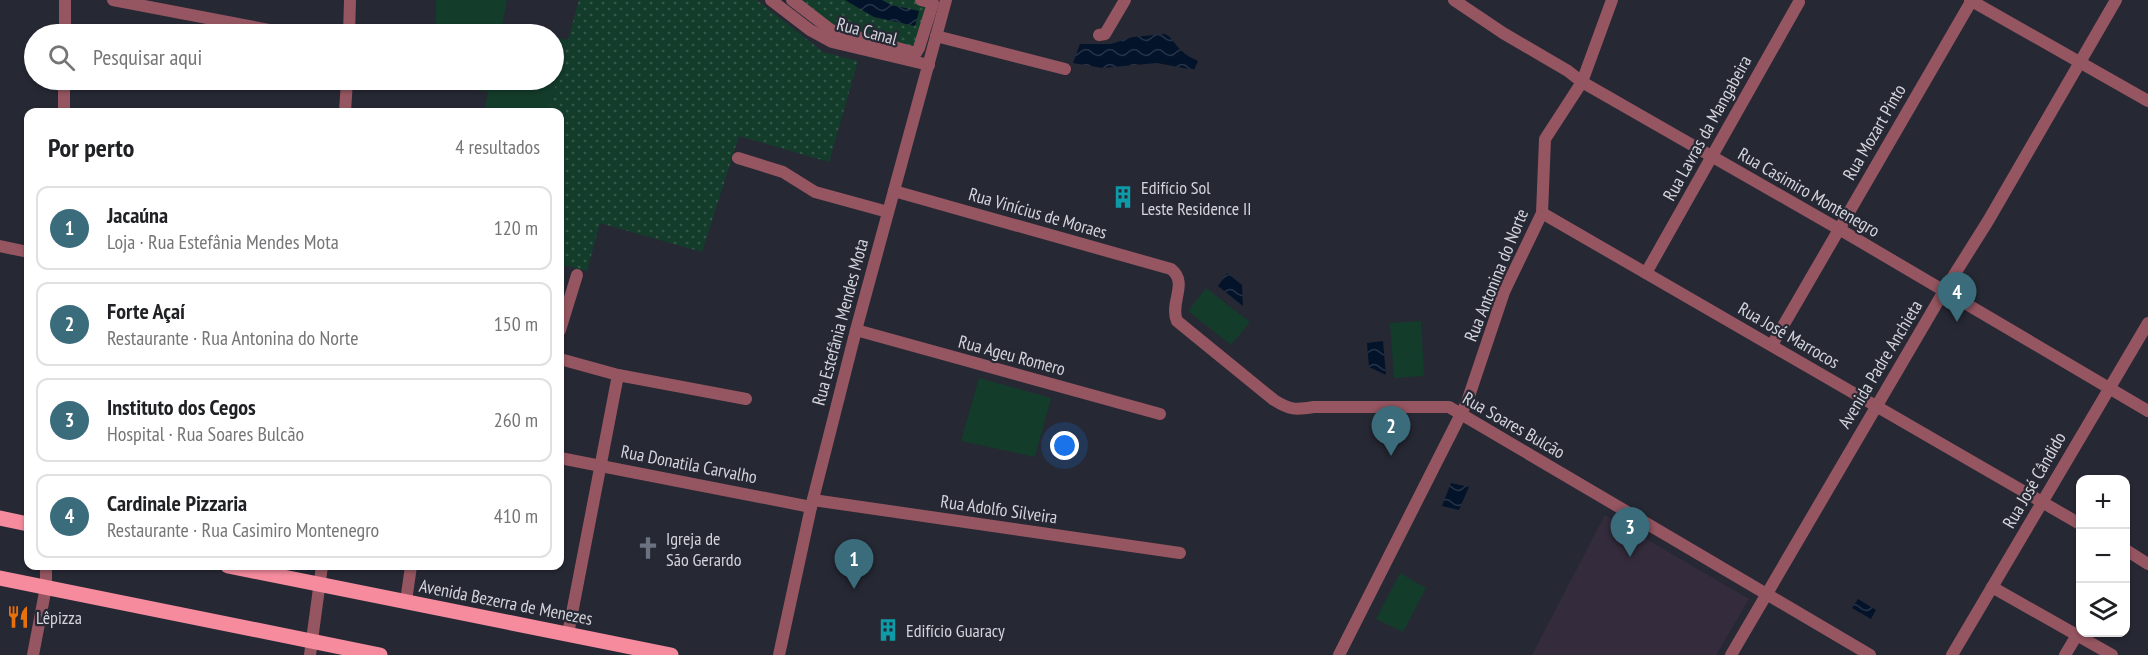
<!DOCTYPE html>
<html lang="pt">
<head>
<meta charset="utf-8">
<style>
	:root { --surface:#fff; --page:#f2f2f2; --text:#202124; --muted:#757577; --line:#e0e0e0; --accent:#3a6c7b }
	body { margin:0; font-family:"PT Sans Narrow",sans-serif; background:var(--page); color:var(--text) }
	.controls { position:absolute; right:18px; bottom:18px; display:grid; overflow:hidden; border-radius:12px; box-shadow:0 2px 4px #0004 }
	.controls button { width:54px; height:54px; display:grid; place-items:center; padding:0; border:0; border-bottom:2px solid var(--line); background:var(--surface); color:var(--text); font:30px sans-serif }
	.you { position:absolute; left:1065px; top:446px; width:21px; height:21px; margin:-15px; border:4px solid #fff; border-radius:50%; background:#1a73e8; box-shadow:0 0 0 9px #1a73e833 }
	.badge { display:grid; place-items:center; width:39px; height:39px; border-radius:50%; background:var(--accent); color:#fff; font-size:20px; font-weight:700 }
	.pin { position:absolute; translate:-50% -50px; filter:drop-shadow(0 2px 3px #0008) }
	.pin::after { content:''; position:absolute; top:32px; width:21px; height:18px; background:inherit; clip-path:polygon(0 0,100% 0,50% 100%) }
	.list { margin:0; padding:0; list-style:none }
	h2 { display:flex; justify-content:space-between; align-items:center; height:78px; margin:0; padding:0 24px; font-size:26px }
	h2 small { font-size:20px; font-weight:400; color:var(--muted) }
	.list li { display:grid; grid-template-columns:39px 1fr auto; gap:18px; align-items:center; box-sizing:border-box; height:84px; margin:0 12px 12px; padding:0 12px; border:2px solid var(--line); border-radius:12px }
	.list b { display:block; font-size:22px; white-space:nowrap }
	.list p { margin:0; font-size:20px; white-space:nowrap; color:var(--muted) }
	.list em { font-size:20px; font-style:normal; color:var(--muted) }
	.icon { flex:none; width:33px; height:33px; fill:none; stroke:currentColor; stroke-width:2; stroke-linecap:round; stroke-linejoin:round }
	.map { position:relative; flex:none; width:2148px; height:655px; overflow:hidden }
	.search { position:absolute; background:var(--surface); box-shadow:0 2px 4px #0004; left:24px; top:24px; width:540px; height:66px; display:flex; align-items:center; gap:15px; box-sizing:border-box; padding:0 21px; border-radius:33px; color:var(--muted); font-size:22px }
	.panel { position:absolute; background:var(--surface); box-shadow:0 2px 4px #0004; left:24px; top:108px; width:540px; height:462px; border-radius:12px }
	.map>svg:first-child { display:block }
</style>
</head>
<body>
<div class="map">
<svg width="2148" height="655" viewBox="0 0 2148 655">
	<defs>
		<pattern id="green-dots" width="8" height="8" patternUnits="userSpaceOnUse" patternTransform="scale(1.5)"><rect width="8" height="8" fill="#143c2b"/><path d="M2 2h.1M6 6h.1" fill="none" stroke="#355749" stroke-width="1.8" stroke-linecap="round"/></pattern>
		<pattern id="water-waves" width="16" height="10" patternUnits="userSpaceOnUse" patternTransform="scale(1.5)"><rect width="16" height="10" fill="#03132a"/><path d="M0 5q4-4 8 0t8 0" fill="none" stroke="#273448"/></pattern>
	</defs>
	<rect width="100%" height="100%" fill="#262834"/>
	<polygon fill="#342c3c" points="1605,515 1749,599 1716,655 1532,655"/>
	<g fill="url(#green-dots)">
		<polygon points="579,0 757,0 823,52 858,61 829,162 739,136 702,252 600,223 587,271 560,264 560,112 548,112"/>
		<polygon points="792,0 921,0 933,3 919,48 846,35"/>
	</g>
	<g fill="#143c2b">
		<polygon points="436,0 507,0 502,27 539,34 436,34"/>
		<polygon points="554,37 568,40 548,112 484,112 488,92 435,84 435,80 554,80"/>
		<polygon points="1206,288 1250,322 1231,345 1188,311"/>
		<polygon points="1421,321 1424,376 1394,378 1390,323"/>
		<polygon points="979,378 1051,398 1035,457 961,441"/>
		<polygon points="1400,573 1426,588 1403,632 1376,619"/>
	</g>
	<g fill="url(#water-waves)">
		<polygon points="845,0 882,0 891,5 919,11 915,26 874,17"/>
		<path d="M 1165,34 C 1173,38 1174,44 1180,49 C 1185,55 1192,58 1198,61 L 1194,70 L 1157,63 L 1102,68 L 1073,63 L 1080,44 L 1111,44 L 1133,37 Z"/>
		<polygon points="1227,273 1242,285 1243,306 1218,286"/>
		<polygon points="1383,341 1386,375 1369,367 1367,343"/>
		<polygon points="1451,483 1469,487 1459,510 1442,506"/>
		<polygon points="1858,599 1876,610 1871,619 1852,608"/>
	</g>
	<g fill="none" stroke-linecap="round" stroke-linejoin="round">
		<polyline stroke="#965661" stroke-width="12" points="792,0 831,30 916,53 919,48 933,3 921,0"/>
		<g stroke="#965661" stroke-width="12">
			<polyline points="113,0 290,34"/>
			<polyline points="771,0 810,30 832,42 929,65"/>
			<polyline points="1454,0 1503,33 1568,71 1582,82 1851,236 2148,411"/>
			<polyline points="1970,0 2148,101"/>
			<polyline points="65,34 65,0"/>
			<polyline points="349,34 350,0"/>
			<polyline points="1099,35 1105,34 1125,0"/>
			<polyline points="936,36 1065,69"/>
			<polyline points="64,112 64,80"/>
			<polyline points="345,112 347,80"/>
			<polyline points="738,158 783,172 815,192 888,212"/>
			<path d="M 894,191 L 1171,269 C 1189,283 1169,303 1177,321 L 1274,400 C 1290,410 1295,410 1314,407 L 1449,407 L 1870,655"/>
			<polyline points="1542,213 2080,524"/>
			<polyline points="0,246 28,252"/>
			<polyline points="1646,273 1799,2"/>
			<polyline points="560,330 577,275"/>
			<polyline points="856,330 1160,414"/>
			<polyline points="1772,345 1972,0"/>
			<polyline points="560,359 618,375 746,399"/>
			<polyline points="560,458 811,507"/>
			<polyline points="813,500 1180,553"/>
			<polyline points="2126,550 2148,564"/>
			<polyline points="1992,587 2112,655"/>
			<polyline points="406,601 411,566"/>
			<polyline points="568,634 618,375"/>
			<polyline points="33,655 46,587 46,566"/>
			<polyline points="310,655 322,566"/>
			<polyline points="779,655 811,507 856,330 946,0"/>
			<polyline points="1339,655 1467,402 1504,292 1542,213 1545,139 1582,82 1612,0"/>
			<polyline points="2065,655 2077,635"/>
		</g>
		<g stroke="#965661" stroke-width="12">
			<polyline points="1731,655 1944,291 1988,221 2116,0"/>
			<polyline points="1952,655 2148,323"/>
		</g>
		<g stroke="#f58b9d" stroke-width="15">
			<polyline points="0,518 28,524"/>
			<polyline points="228,566 671,655"/>
			<polyline points="0,578 380,655"/>
		</g>
	</g>
	<defs>
		<g id="building-bare" transform="scale(1.8)"><path d="M-4-6H4V6H1V3H-1V6H-4ZM-2.5-4.3h1.7v1.8h-1.7ZM.8-4.3h1.7v1.8H.8ZM-2.5-1h1.7V.8h-1.7ZM.8-1h1.7V.8H.8Z" fill="#0f9aa8" stroke="#262834" stroke-width="2.5" paint-order="stroke"/></g>
		<g id="church-bare" transform="scale(1.8)"><path d="M-1.2-6h2.4v3.5h3.3v2.4h-3.3V6h-2.4V-.1h-3.3v-2.4h3.3Z" fill="#6b7280" stroke="#262834" stroke-width="2.5" paint-order="stroke"/></g>
		<g id="restaurant-bare" transform="scale(1.8)"><path d="M-5-6h1v4h1v-4h1v4h1v-4h1v5L-1.5 .5V6h-2V.5L-5-1ZM5-6V6H3V1.5H1.5Q1.5-4 5-6Z" fill="#e8710a" stroke="#262834" stroke-width="2.5" paint-order="stroke"/></g>
	</defs>
	<g fill-rule="evenodd">
		<use href="#building-bare" x="1123" y="197"/>
		<use href="#church-bare" x="648" y="548"/>
		<use href="#restaurant-bare" x="18" y="617"/>
		<use href="#building-bare" x="888" y="630"/>
	</g>
	<g text-anchor="middle" dominant-baseline="central" stroke-width="4.5" stroke-linejoin="round" paint-order="stroke">
		<g font-size="18" fill="#d3d4dc" stroke="#262834">
			<text transform="translate(867 31) rotate(15)">Rua Canal</text>
			<text transform="translate(1707 128) rotate(-61)">Rua Lavras da Mangabeira</text>
			<text transform="translate(1874 132) rotate(-60)">Rua Mozart Pinto</text>
			<text transform="translate(1809 192) rotate(30)">Rua Casimiro Montenegro</text>
			<text transform="translate(1038 213) rotate(16)">Rua Vinícius de Moraes</text>
			<text transform="translate(1496 275) rotate(-68)">Rua Antonina do Norte</text>
			<text transform="translate(840 322) rotate(-75)">Rua Estefânia Mendes Mota</text>
			<text transform="translate(1789 335) rotate(30)">Rua José Marrocos</text>
			<text transform="translate(1012 355) rotate(15)">Rua Ageu Romero</text>
			<text transform="translate(1880 364) rotate(-59)">Avenida Padre Anchieta</text>
			<text transform="translate(1514 425) rotate(30)">Rua Soares Bulcão</text>
			<text transform="translate(689 464) rotate(11)">Rua Donatila Carvalho</text>
			<text transform="translate(2034 480) rotate(-60)">Rua José Cândido</text>
			<text transform="translate(999 509) rotate(8)">Rua Adolfo Silveira</text>
			<text transform="translate(506 602) rotate(11)">Avenida Bezerra de Menezes</text>
		</g>
		<g font-size="18" fill="#d3d4dc" stroke="#262834" text-anchor="start">
			<text x="1141" y="187">Edifício Sol<tspan x="1141" dy="21">Leste Residence II</tspan></text>
			<text x="666" y="538">Igreja de<tspan x="666" dy="21">São Gerardo</tspan></text>
			<text x="36" y="617">Lêpizza</text>
			<text x="906" y="630">Edifício Guaracy</text>
		</g>
	</g>
</svg>
<div class="controls">
<button>+</button>
<button>−</button>
<button><svg class="icon" aria-label="layers" viewBox="0 0 24 24"><path d="M12 4l9 5-9 5-9-5zM3 14l9 5 9-5"/></svg></button>
</div>
<div class="you"></div>
<div class="pin badge" style="left:854px;top:589px">1</div>
<div class="pin badge" style="left:1391px;top:456px">2</div>
<div class="pin badge" style="left:1630px;top:557px">3</div>
<div class="pin badge" style="left:1957px;top:322px">4</div>
<div class="search"><svg class="icon" aria-label="search" viewBox="0 0 24 24"><circle cx="10" cy="10" r="6"/><path d="M15 15l6 6"/></svg>Pesquisar aqui</div>
<section class="panel">
<h2>Por perto<small>4 resultados</small></h2>
<ul class="list">
<li><span class="badge">1</span><div><b>Jacaúna</b><p>Loja · Rua Estefânia Mendes Mota</p></div><em>120 m</em></li>
<li><span class="badge">2</span><div><b>Forte Açaí</b><p>Restaurante · Rua Antonina do Norte</p></div><em>150 m</em></li>
<li><span class="badge">3</span><div><b>Instituto dos Cegos</b><p>Hospital · Rua Soares Bulcão</p></div><em>260 m</em></li>
<li><span class="badge">4</span><div><b>Cardinale Pizzaria</b><p>Restaurante · Rua Casimiro Montenegro</p></div><em>410 m</em></li>
</ul>
</section>
</div>
</body>
</html>
